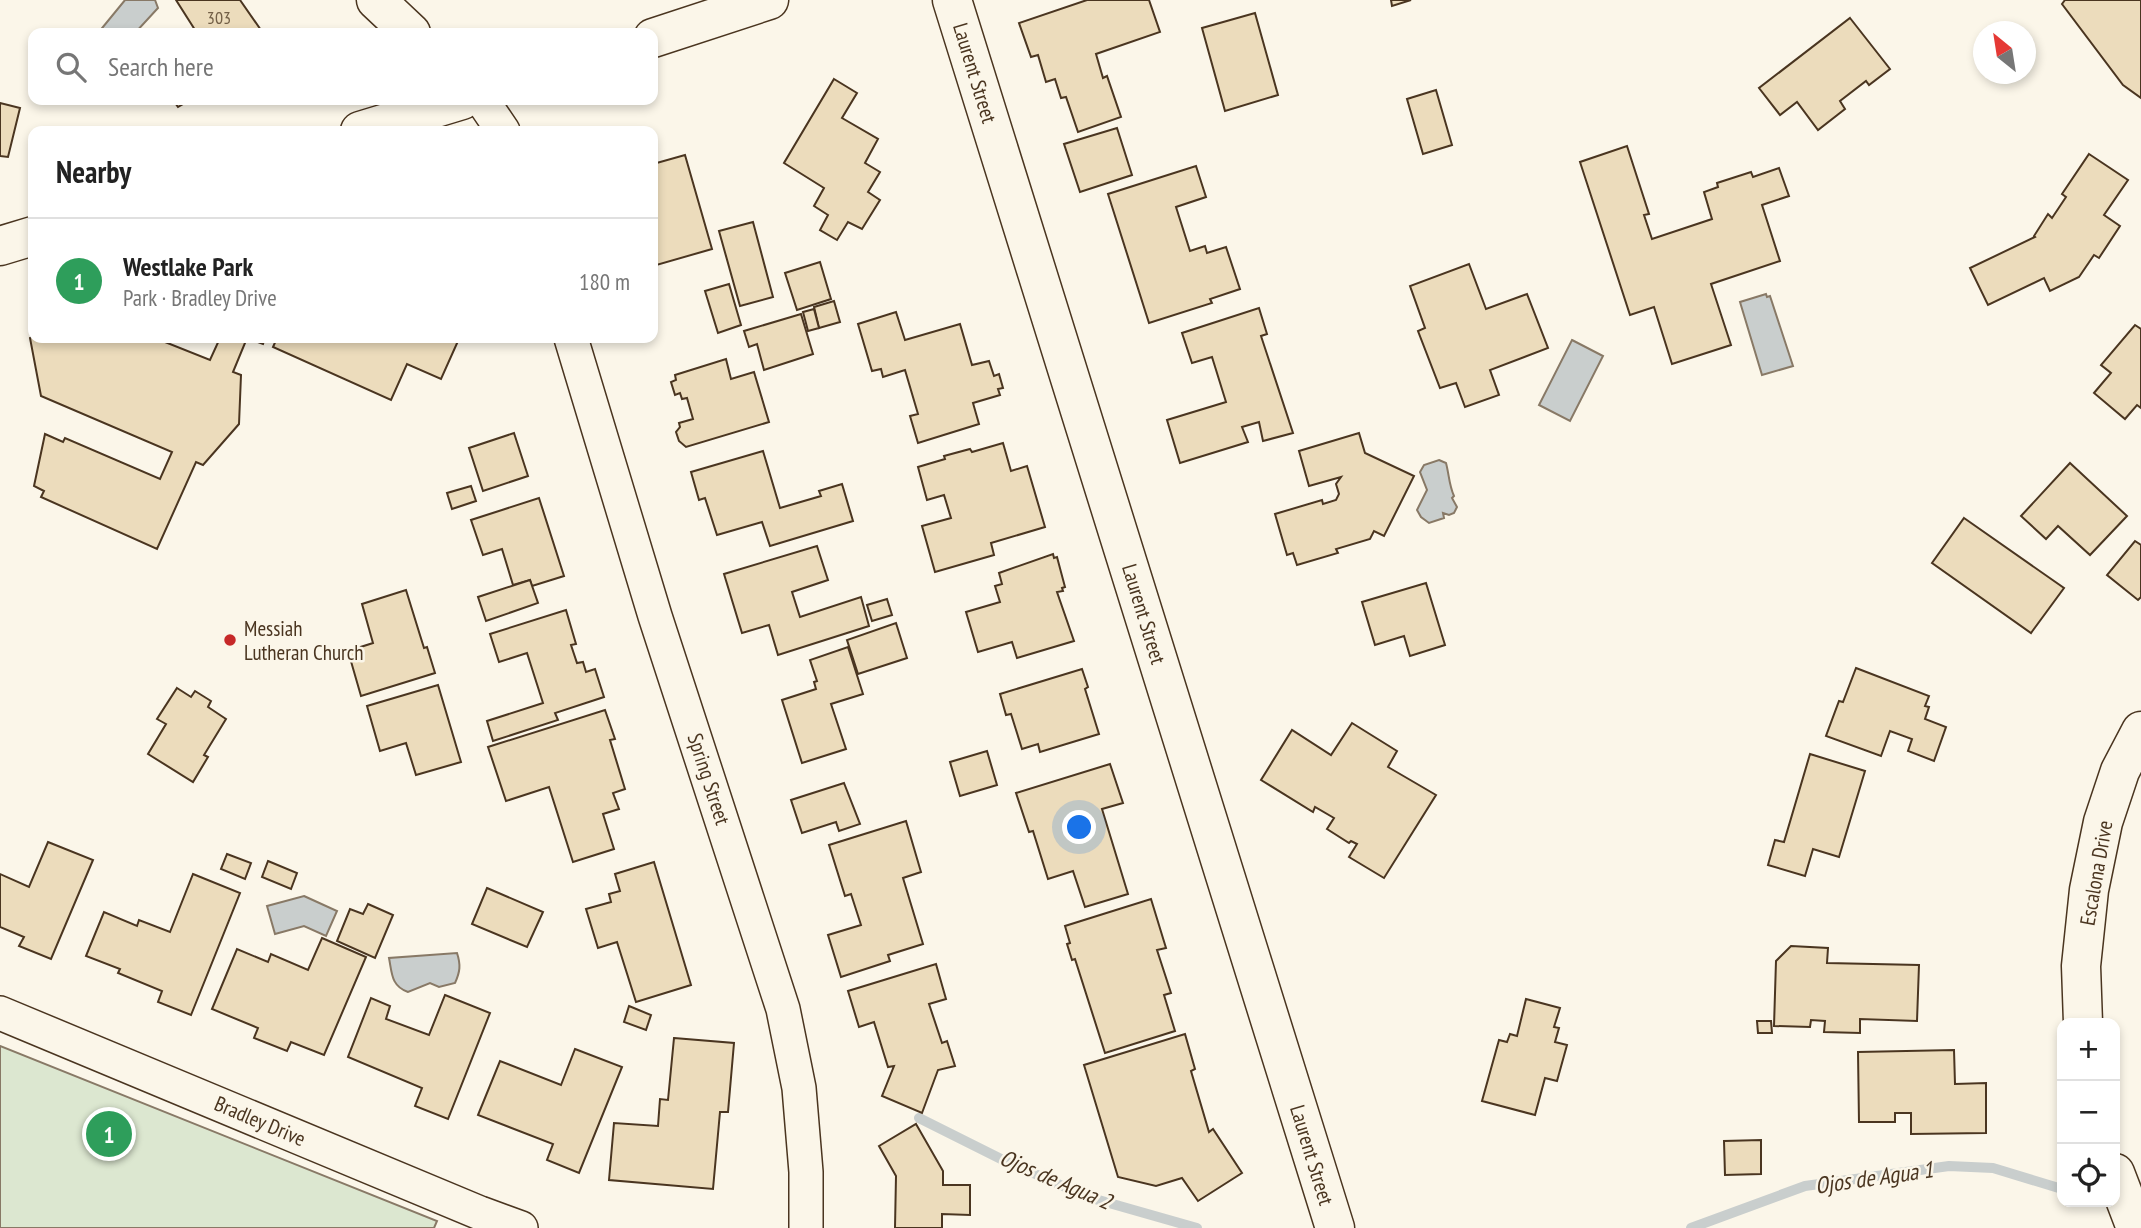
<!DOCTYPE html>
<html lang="en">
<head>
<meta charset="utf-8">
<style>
	:root { --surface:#fff; --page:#f2f2f2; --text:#222; --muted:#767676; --line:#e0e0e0; --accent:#c62828 }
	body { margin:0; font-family:"PT Sans Narrow",sans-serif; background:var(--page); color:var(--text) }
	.controls { position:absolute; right:21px; bottom:21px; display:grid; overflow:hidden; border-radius:14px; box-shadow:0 4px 10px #0003 }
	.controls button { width:63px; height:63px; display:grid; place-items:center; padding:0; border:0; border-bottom:2px solid var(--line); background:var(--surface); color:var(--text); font:35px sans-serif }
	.compass { position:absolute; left:1973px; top:21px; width:63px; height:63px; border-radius:50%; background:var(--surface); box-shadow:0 4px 10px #0003; rotate:330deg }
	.you { position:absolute; left:1080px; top:828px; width:24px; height:24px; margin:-18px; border:5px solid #fff; border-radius:50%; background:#1a73e8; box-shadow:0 0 0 10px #1a73e833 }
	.badge { display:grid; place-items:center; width:46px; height:46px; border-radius:50%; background:var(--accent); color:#fff; font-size:23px; font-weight:700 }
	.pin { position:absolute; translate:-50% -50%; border:4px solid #fff; box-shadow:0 2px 7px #0006 }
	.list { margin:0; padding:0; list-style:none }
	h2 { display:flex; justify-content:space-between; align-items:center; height:91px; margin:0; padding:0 28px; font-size:30px }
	h2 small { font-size:23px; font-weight:400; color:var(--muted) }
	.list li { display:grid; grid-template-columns:46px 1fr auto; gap:21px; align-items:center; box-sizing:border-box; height:126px; padding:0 28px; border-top:2px solid var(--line) }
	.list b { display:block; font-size:26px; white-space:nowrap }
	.list p { margin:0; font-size:23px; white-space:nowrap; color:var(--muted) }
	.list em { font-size:23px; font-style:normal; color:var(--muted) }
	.icon { flex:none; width:38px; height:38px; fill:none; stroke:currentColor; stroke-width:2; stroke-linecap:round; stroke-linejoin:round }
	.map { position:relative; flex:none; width:2141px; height:1228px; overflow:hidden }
	.search { position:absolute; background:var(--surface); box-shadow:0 4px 10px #0003; left:28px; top:28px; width:630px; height:77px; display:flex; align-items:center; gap:18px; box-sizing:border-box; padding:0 24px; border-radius:14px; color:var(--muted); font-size:26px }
	.panel { position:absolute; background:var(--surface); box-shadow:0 4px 10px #0003; left:28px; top:126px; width:630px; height:217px; border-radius:14px }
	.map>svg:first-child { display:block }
</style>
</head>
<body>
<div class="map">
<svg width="2141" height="1228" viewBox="0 0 2141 1228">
	<rect width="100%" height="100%" fill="#fbf6e9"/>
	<polygon fill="#dce7d0" stroke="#887966" stroke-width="2" points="0,1046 437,1221 434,1228 0,1228"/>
	<g fill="#c9cecd" stroke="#887966" stroke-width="2">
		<polygon points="125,0 155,0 158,8 135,33 98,33"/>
		<polygon points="1766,294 1767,297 1770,296 1793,366 1762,375 1740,302"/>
		<polygon points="1572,340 1603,356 1570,421 1539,405"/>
		<path d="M 1439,460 L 1446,463 C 1449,474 1449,485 1454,496 L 1452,498 L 1457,507 L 1454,513 L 1449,515 L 1443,513 L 1444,518 L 1429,523 L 1421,517 L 1417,510 L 1427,490 L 1420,472 L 1424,465 Z"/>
		<polygon points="304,896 337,911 326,936 304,926 275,934 267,906"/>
		<path d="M 457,953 C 461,965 460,972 455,983 L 439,987 L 430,983 L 408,992 C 391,986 392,973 389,958 Z"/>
	</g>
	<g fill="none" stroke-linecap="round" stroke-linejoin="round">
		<g stroke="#c9cecd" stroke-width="10">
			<polyline points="919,1118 1003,1160 1088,1197 1197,1228"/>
			<polyline points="1691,1228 1805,1186 1949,1166 1993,1168 2062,1189"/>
		</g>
	</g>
	<g fill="#ecdcbc" stroke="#4a3520" stroke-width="2">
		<polygon points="176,0 240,0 263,33 197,33"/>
		<polygon points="1087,0 1149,0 1160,32 1096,54 1103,78 1107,76 1121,117 1078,132 1066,97 1061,98 1055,79 1046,82 1038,55 1031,57 1019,23"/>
		<polygon points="1391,0 1411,0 1392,6"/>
		<polygon points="2065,0 2141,0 2141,98 2123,85 2062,4"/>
		<polygon points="1255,13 1278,95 1225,111 1202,28"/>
		<polygon points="1850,18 1890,69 1869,85 1866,81 1840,101 1845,109 1818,130 1797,102 1780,115 1759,88"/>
		<polygon points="834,79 857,93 842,118 878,139 865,163 880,172 868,192 880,200 862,229 848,222 837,240 820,230 828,215 814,206 824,188 784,163"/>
		<polygon points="1436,90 1452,145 1423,154 1407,99"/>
		<polygon points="173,100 190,100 178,107"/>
		<polygon points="0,103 20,108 8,157 0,156"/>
		<polygon points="1117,128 1132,175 1080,192 1064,144"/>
		<polygon points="1627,146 1649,214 1644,215 1652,239 1712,219 1704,192 1718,187 1717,183 1751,172 1753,177 1779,168 1789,196 1762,205 1780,261 1711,284 1731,345 1672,364 1654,307 1630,315 1580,162"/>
		<polygon points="2089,154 2128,180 2104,215 2120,226 2099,258 2094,255 2079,277 2050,291 2044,278 1988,305 1970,268 2035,237 2034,236 2048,214 2052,218 2066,197 2062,194"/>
		<polygon points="685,155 712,249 653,266 653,164"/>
		<polygon points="1196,166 1206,197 1176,207 1190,251 1205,246 1207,253 1226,247 1240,289 1210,299 1212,303 1149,323 1108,194"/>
		<polygon points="753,222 773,297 740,306 719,231"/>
		<polygon points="820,262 831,299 797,310 785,273"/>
		<polygon points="1469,264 1486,309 1527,294 1548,348 1490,370 1499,395 1465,407 1456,383 1440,388 1418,331 1425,328 1410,286"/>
		<polygon points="729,284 741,325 718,333 705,291"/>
		<polygon points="834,301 840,322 819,328 814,307"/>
		<polygon points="1259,308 1267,334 1261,336 1293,433 1263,441 1259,422 1242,427 1248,442 1180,463 1167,420 1226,402 1212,357 1192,363 1182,333"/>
		<polygon points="814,309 819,328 808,331 803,312"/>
		<polygon points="896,312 905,340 960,324 972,365 989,361 994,376 999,374 1003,388 998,389 1000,395 973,403 979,424 918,443 910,416 918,414 905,370 883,377 881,369 872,371 858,324"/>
		<polygon points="801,314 813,354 764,370 757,344 749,347 744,331"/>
		<polygon points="2135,325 2141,329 2141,408 2137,405 2125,419 2094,393 2111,373 2101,365"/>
		<polygon points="33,336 33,338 155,338 210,360 220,338 265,338 263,344 247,338 233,372 241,375 239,424 203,465 196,462 157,549 41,497 44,491 34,486 45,434 63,442 65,438 160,479 172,452 41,396 30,338"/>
		<polygon points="277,338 450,338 458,341 441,379 407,364 391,400 273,347"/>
		<polygon points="726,359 731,379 754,372 769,422 686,447 679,441 676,432 680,427 679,423 693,419 687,398 682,399 680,393 675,395 671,382 676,380 675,375"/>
		<polygon points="514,433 528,476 483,491 469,448"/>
		<polygon points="1359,433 1365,453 1414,476 1384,536 1374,531 1370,539 1336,549 1338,553 1297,565 1293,553 1287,555 1275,514 1322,500 1323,504 1336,500 1339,494 1336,484 1341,477 1309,486 1299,451"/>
		<polygon points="1003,443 1011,471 1027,466 1045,527 991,543 994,555 935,572 922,526 951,518 944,495 927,500 918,467 945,459 944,456 970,449 972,452"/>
		<polygon points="763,451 780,508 821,496 819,491 842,484 853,521 770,546 762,522 717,535 705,498 699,500 691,472"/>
		<polygon points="2070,463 2127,516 2090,555 2058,526 2046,539 2021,516"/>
		<polygon points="471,486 476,501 452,509 447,493"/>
		<polygon points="539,498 564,576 532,586 530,580 513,585 502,549 483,555 471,520"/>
		<polygon points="1964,518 2064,588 2031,633 1932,563"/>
		<polygon points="2135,541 2141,545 2141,597 2138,600 2107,575"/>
		<polygon points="817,546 828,580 792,592 800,617 861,597 869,626 778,655 769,625 742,633 724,574"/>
		<polygon points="1053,554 1054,558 1057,557 1065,587 1062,588 1063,591 1057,592 1074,641 1017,658 1012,642 978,652 966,612 1000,602 995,586 1002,584 999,573"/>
		<polygon points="530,580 538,603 486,621 478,597"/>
		<polygon points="1426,583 1445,645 1410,656 1404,636 1375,645 1362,602"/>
		<polygon points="406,590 424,648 427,647 435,673 361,696 348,651 373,643 362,604"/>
		<polygon points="887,599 892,615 872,621 867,605"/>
		<polygon points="566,610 576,644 571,645 577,663 583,662 586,672 595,669 604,697 555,713 558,720 493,741 487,721 543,703 527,653 499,662 490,634"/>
		<polygon points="896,623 907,658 858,674 847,640"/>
		<polygon points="848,647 863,694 831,704 846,749 802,763 782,700 816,689 814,682 817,681 810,660"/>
		<polygon points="1856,668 1929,696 1925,706 1929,707 1925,719 1946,727 1934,761 1908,751 1912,739 1890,731 1881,756 1826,736 1839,701 1843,702"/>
		<polygon points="1082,669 1088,687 1085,689 1099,734 1040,752 1038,744 1022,749 1011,714 1006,715 1000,694"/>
		<polygon points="438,685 461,762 416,775 406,743 380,751 367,706"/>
		<polygon points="177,688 191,697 195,691 211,701 208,707 226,719 204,755 208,757 193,782 148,754 166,724 157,719"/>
		<polygon points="605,710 615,739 610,740 625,789 613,793 619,809 603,814 614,849 573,862 549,787 506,801 488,747"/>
		<polygon points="1352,723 1397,751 1388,767 1436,795 1384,878 1349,857 1357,844 1351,841 1349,843 1327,829 1334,818 1315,807 1313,812 1261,780 1292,730 1331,755"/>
		<polygon points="987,751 997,785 960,796 950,762"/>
		<polygon points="1810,754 1865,771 1839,857 1813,849 1805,876 1768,865 1775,840 1784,842"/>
		<polygon points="1110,764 1123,803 1102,809 1128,894 1085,907 1073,871 1048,879 1033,831 1029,832 1016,793"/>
		<polygon points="844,783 860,824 839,831 836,822 802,833 791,800"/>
		<polygon points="906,821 921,872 903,878 923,944 888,955 890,961 841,977 828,935 861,925 851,894 845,896 829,845"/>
		<polygon points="48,842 93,860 51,959 19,946 24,937 0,927 0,874 29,887"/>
		<polygon points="227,854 251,863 245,879 221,869"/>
		<polygon points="268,861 297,873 291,889 262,877"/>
		<polygon points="654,862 691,985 636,1002 617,942 598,948 586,909 611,902 609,894 620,891 615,874"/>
		<polygon points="193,874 240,893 191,1015 158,1002 162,991 118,973 120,969 86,956 104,912 137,926 139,920 170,932"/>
		<polygon points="487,888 543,912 527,947 472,924"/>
		<polygon points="1151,899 1166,948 1157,950 1171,993 1164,995 1175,1031 1105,1053 1075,959 1072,960 1067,944 1070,943 1065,926"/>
		<polygon points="368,904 393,915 375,958 337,941 350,909 363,914"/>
		<polygon points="322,938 366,957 324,1055 291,1042 287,1051 254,1038 258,1028 212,1009 237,949 268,962 271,954 308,970"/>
		<polygon points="1791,946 1828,948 1827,963 1919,965 1917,1021 1860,1019 1860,1033 1824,1032 1825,1021 1811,1020 1810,1027 1774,1026 1776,961"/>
		<polygon points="936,964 946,999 929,1004 942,1043 947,1041 955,1066 938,1070 922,1113 882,1096 894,1066 888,1067 874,1022 859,1027 848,991"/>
		<polygon points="445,995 490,1013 448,1119 415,1106 422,1088 348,1057 371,998 390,1006 386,1019 429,1035"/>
		<polygon points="1526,999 1560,1008 1554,1027 1559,1028 1555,1042 1567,1045 1557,1081 1545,1078 1535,1115 1482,1101 1499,1040 1507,1042 1510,1034 1517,1036"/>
		<polygon points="629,1006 651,1015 646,1030 624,1022"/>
		<polygon points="1757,1021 1771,1021 1772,1033 1758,1033"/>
		<polygon points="1185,1034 1195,1069 1191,1071 1209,1132 1213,1129 1242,1173 1198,1201 1182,1178 1156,1186 1118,1177 1084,1065"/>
		<polygon points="674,1038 734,1043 728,1112 720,1112 713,1189 609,1180 614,1123 658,1126 660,1099 668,1100"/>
		<polygon points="575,1049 622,1067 579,1173 547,1160 553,1144 478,1115 500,1061 561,1085"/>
		<polygon points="1954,1050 1955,1084 1986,1083 1986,1133 1911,1134 1911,1113 1895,1113 1895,1122 1859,1122 1858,1052"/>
		<polygon points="916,1124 943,1171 943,1185 970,1185 970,1215 942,1214 942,1228 895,1228 896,1176 879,1146"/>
		<polygon points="1761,1140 1761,1174 1725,1175 1724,1141"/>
	</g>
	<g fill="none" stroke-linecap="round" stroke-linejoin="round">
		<g stroke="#4a3520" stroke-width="36">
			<g id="minor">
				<polyline points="482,100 503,131"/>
				<polyline points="571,338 655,616 783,1009 799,1088 806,1172 806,1228"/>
				<polyline points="0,1013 480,1213 521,1228"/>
			</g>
		</g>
		<g stroke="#4a3520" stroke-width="41">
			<g id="tertiary">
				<polyline points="376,0 411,33"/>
				<polyline points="952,0 1335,1228"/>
				<polyline points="2083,1023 2081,966 2089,890 2103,822 2120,771 2141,731"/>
				<polyline points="2115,1173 2136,1228"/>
			</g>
		</g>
		<g stroke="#4a3520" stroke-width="41">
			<g id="secondary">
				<polyline points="653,38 769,0"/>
				<polyline points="360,131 462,100"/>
				<polyline points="0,246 33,236"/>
			</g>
		</g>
		<use href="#minor" stroke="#fbf6e9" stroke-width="33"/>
		<use href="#tertiary" stroke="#fbf6e9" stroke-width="38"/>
		<use href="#secondary" stroke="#fbf6e9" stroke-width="38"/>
	</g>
	<circle fill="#c62828" stroke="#fbf6e9" stroke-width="2.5" cx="230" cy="640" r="7"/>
	<g text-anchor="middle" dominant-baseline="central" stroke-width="5" stroke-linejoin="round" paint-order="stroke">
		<g font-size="18" fill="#725f47">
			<text x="219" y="17">303</text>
		</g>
		<g font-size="21" fill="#4a3520" stroke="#fbf6e9">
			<text transform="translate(975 73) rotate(73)">Laurent Street</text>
			<text transform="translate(1144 614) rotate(73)">Laurent Street</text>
			<text transform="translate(709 779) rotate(72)">Spring Street</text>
			<text transform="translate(2096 873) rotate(-80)">Escalona Drive</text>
			<text transform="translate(260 1121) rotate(23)">Bradley Drive</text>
			<text transform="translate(1312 1155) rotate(73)">Laurent Street</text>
		</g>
		<g font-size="21" fill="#4a3520" stroke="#fbf6e9" text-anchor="start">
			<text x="244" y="628">Messiah<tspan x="244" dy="24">Lutheran Church</tspan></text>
		</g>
		<g font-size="23" font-style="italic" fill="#4a3520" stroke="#fbf6e9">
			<text transform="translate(1874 1177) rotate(-8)">Ojos de Agua 1</text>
			<text transform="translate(1056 1179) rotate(23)">Ojos de Agua 2</text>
		</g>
	</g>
</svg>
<div class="controls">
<button>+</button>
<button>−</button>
<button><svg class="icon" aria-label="locate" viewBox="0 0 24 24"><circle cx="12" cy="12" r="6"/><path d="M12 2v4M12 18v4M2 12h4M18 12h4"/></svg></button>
</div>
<svg class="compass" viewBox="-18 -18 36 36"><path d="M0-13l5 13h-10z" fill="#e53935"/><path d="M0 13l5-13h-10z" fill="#767676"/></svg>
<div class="you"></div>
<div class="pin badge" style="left:109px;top:1134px;background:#2e9e5b">1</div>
<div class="search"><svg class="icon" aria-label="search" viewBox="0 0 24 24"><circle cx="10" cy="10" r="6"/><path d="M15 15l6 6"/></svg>Search here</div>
<section class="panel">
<h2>Nearby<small></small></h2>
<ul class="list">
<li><span class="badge" style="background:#2e9e5b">1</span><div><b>Westlake Park</b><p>Park · Bradley Drive</p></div><em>180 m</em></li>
</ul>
</section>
</div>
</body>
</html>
